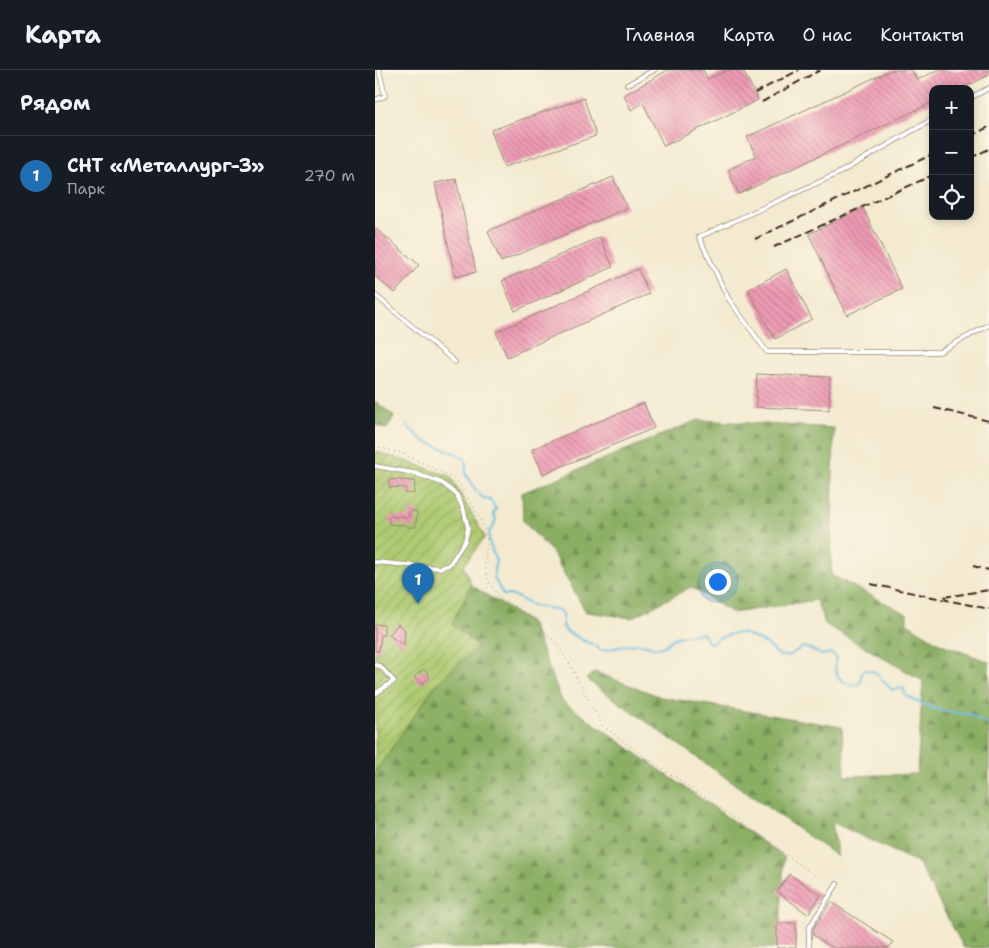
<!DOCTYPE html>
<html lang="ru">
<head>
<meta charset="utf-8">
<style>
	:root { --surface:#171b24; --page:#20242c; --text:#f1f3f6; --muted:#9ea1a6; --line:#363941; --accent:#1f6fb2 }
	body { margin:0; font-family:"Shantell Sans",sans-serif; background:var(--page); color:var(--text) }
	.controls { position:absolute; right:15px; top:15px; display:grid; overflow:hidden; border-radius:10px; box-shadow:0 2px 8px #0003 }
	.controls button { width:45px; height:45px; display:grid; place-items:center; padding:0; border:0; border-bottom:1px solid var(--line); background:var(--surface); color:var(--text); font:25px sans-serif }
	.you { position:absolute; left:342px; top:511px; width:18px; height:18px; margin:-12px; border:4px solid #fff; border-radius:50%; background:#1a73e8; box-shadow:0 0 0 8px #1a73e833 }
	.badge { display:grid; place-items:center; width:32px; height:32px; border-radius:50%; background:var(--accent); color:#fff; font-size:16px; font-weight:700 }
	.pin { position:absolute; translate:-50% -41px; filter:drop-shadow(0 1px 2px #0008) }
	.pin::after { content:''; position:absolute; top:26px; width:18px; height:15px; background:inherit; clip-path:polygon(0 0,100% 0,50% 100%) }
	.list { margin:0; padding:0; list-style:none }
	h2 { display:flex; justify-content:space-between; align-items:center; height:65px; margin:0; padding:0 20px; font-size:21px }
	h2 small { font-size:16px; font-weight:400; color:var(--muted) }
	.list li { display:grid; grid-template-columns:32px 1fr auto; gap:15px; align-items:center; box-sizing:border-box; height:80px; padding:0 20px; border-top:1px solid var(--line) }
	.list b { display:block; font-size:19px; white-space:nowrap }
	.list p { margin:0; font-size:16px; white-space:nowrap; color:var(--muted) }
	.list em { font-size:16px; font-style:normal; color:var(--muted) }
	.icon { flex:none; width:28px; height:28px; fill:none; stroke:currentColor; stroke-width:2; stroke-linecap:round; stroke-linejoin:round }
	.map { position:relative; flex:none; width:614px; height:878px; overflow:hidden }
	header { display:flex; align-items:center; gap:30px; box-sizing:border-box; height:70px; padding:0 25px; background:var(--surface); border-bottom:1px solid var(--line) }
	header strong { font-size:24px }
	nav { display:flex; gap:28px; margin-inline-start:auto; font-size:18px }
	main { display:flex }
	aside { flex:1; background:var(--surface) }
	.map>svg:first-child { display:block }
</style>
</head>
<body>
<header>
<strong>Карта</strong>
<nav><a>Главная</a><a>Карта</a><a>О нас</a><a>Контакты</a></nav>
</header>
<main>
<aside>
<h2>Рядом<small></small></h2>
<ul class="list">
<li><span class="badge">1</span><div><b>СНТ «Металлург-3»</b><p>Парк</p></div><em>270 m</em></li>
</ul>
</aside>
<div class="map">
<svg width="614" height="878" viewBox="0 0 614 878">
	<defs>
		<pattern id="forest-firs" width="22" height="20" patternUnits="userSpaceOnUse" patternTransform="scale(1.25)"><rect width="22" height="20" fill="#8aaf64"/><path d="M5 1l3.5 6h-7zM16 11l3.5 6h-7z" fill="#728f52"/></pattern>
		<pattern id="garden-furrows" width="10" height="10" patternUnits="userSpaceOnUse" patternTransform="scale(1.25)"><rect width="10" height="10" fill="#aecb72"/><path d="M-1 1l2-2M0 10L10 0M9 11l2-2" fill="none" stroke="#97ae62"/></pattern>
		<pattern id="building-back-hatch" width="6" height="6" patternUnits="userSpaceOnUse" patternTransform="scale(1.25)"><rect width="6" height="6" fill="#ee9ab4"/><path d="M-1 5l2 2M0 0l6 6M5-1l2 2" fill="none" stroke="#c27e92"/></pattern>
	</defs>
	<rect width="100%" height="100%" fill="#fcf5e5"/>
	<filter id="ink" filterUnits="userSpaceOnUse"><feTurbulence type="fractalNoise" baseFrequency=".02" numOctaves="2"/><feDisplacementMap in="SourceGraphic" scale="10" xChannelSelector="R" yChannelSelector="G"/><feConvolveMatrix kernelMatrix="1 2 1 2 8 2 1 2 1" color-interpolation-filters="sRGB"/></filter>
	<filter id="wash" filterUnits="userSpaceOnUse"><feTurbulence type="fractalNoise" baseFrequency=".0096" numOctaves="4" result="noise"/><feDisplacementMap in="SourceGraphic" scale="20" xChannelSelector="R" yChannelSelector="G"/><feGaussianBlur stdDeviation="1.12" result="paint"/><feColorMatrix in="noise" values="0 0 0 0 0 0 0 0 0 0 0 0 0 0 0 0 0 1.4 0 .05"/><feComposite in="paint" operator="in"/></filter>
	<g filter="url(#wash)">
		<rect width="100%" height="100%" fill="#f3ead0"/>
		<g fill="url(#forest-firs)" stroke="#626c41">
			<polygon points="0,331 19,346 12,359 0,355"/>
			<polygon points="323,350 459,358 456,505 532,544 532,553 564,573 614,592 614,878 589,878 543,793 457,752 463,787 211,609 220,602 286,627 467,657 470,706 542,704 548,611 450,554 441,530 357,543 316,517 257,548 211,542 177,482 148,451 147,423"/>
			<polygon points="96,515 156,553 187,631 409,787 404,878 0,878 0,702 59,617 103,576 77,554"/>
		</g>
		<polygon fill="url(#garden-furrows)" stroke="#747a48" points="0,381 75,406 110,467 88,496 93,506 96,515 77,554 103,576 59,617 0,702"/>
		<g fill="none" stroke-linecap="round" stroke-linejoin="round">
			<path stroke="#66bde3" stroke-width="2" d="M 32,356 L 49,371 L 82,384 L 90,389 L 91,395 L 91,405 L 96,411 L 101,421 L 107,427 L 116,431 L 121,439 L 118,444 L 121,449 L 119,455 L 114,462 L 114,472 L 121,491 L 119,499 L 119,508 L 128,525 C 143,525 142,528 154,534 C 164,539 178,536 188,543 L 188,556 L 191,561 L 211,572 L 220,575 L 225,580 L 231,580 L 258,574 L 268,574 L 282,578 L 290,576 C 296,567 306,565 316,565 C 320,564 323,563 328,563 L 333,572 L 337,573 L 344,568 L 360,563 L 368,563 L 392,574 L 405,586 L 414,586 L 427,577 L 435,579 L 447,585 L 456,583 L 461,587 C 458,604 463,611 479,616 L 486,612 L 486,603 L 490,600 L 500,602 L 517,620 L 529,618 L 530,625 L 539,630 L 560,639 L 596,645 L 614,655"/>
		</g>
		<g id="blocks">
			<g fill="url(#building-back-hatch)">
				<polygon points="293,0 328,0 333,9 353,0 368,0 383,30 289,76 268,33 256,40 249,25"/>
				<polygon points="516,0 537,0 542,10 563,0 614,0 614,5 586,19 558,19 558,32 364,124 353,100 381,86 372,67"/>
				<polygon points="209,28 221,66 129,97 116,60"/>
				<polygon points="238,107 252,138 126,192 113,161"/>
				<polygon points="81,109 101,202 80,207 60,113"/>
				<polygon points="488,138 527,219 472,245 434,164"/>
				<polygon points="0,158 44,195 20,223 0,206"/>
				<polygon points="225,167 238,197 140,241 127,211"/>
				<polygon points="263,199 274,224 132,287 121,262"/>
				<polygon points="411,199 437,249 400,269 373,220"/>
				<polygon points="382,304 455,307 454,340 381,337"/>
				<polygon points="269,333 279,358 168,404 157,379"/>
				<polygon points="14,409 40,411 39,424 30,423 31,418 14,417"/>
				<polygon points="34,441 42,441 41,457 32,457 32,455 14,454 14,446 34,447"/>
				<polygon points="0,554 9,555 9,565 6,565 4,581 0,581"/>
				<polygon points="23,554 30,560 29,576 14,565"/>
				<polygon points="49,599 55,607 46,615 39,607"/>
				<polygon points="414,804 446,825 433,844 402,822"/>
				<polygon points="456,832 518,872 514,878 458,878 438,865 438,859"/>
				<rect x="402" y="853" width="19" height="25"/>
			</g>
		</g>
	</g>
	<g filter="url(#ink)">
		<use href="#blocks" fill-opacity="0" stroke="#978a77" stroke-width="1"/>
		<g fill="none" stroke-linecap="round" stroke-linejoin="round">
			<g stroke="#978a77" stroke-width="5.5">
				<g id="lane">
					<polyline points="252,15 279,0"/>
					<polyline points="595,28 614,18"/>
					<polyline points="0,30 10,26 4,0"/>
					<polyline points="558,49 464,103 324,167 353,228 392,282 564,282 614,255"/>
					<polyline points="0,225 80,292"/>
					<polyline points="0,396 39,403 67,413 82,425 89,441 93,458 90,471 74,495 64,498 0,492"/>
					<polyline points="0,595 5,596 19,611 0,624"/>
					<polyline points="434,878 434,858 462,814"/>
				</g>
			</g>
			<polyline stroke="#978a77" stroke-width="1" stroke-dasharray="1 4" stroke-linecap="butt" points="0,376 29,384 68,403 82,411 96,433 109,457 112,469 110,498 113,511 124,527 158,549 182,575 194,593 227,655 245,669 341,735 442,807"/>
			<use href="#lane" stroke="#fff" stroke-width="4"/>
			<g stroke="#3b2a1e" stroke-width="2" stroke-dasharray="8 4" stroke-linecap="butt">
				<polyline points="380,23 424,0"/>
				<polyline points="387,32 445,0"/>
				<polyline points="595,66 614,57"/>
				<polyline points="595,88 614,79"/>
				<polyline points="380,169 558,84"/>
				<polyline points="399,177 558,105"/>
				<polyline points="559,338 614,351"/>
				<polyline points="598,496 614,500"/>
				<polyline points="496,514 614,539"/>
				<polyline points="569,527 614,520"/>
			</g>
		</g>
	</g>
</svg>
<div class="controls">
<button>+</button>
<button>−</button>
<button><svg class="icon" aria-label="locate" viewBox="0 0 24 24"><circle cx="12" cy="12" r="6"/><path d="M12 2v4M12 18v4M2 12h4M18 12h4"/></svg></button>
</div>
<div class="you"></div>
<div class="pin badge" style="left:43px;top:534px">1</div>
</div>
</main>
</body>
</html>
